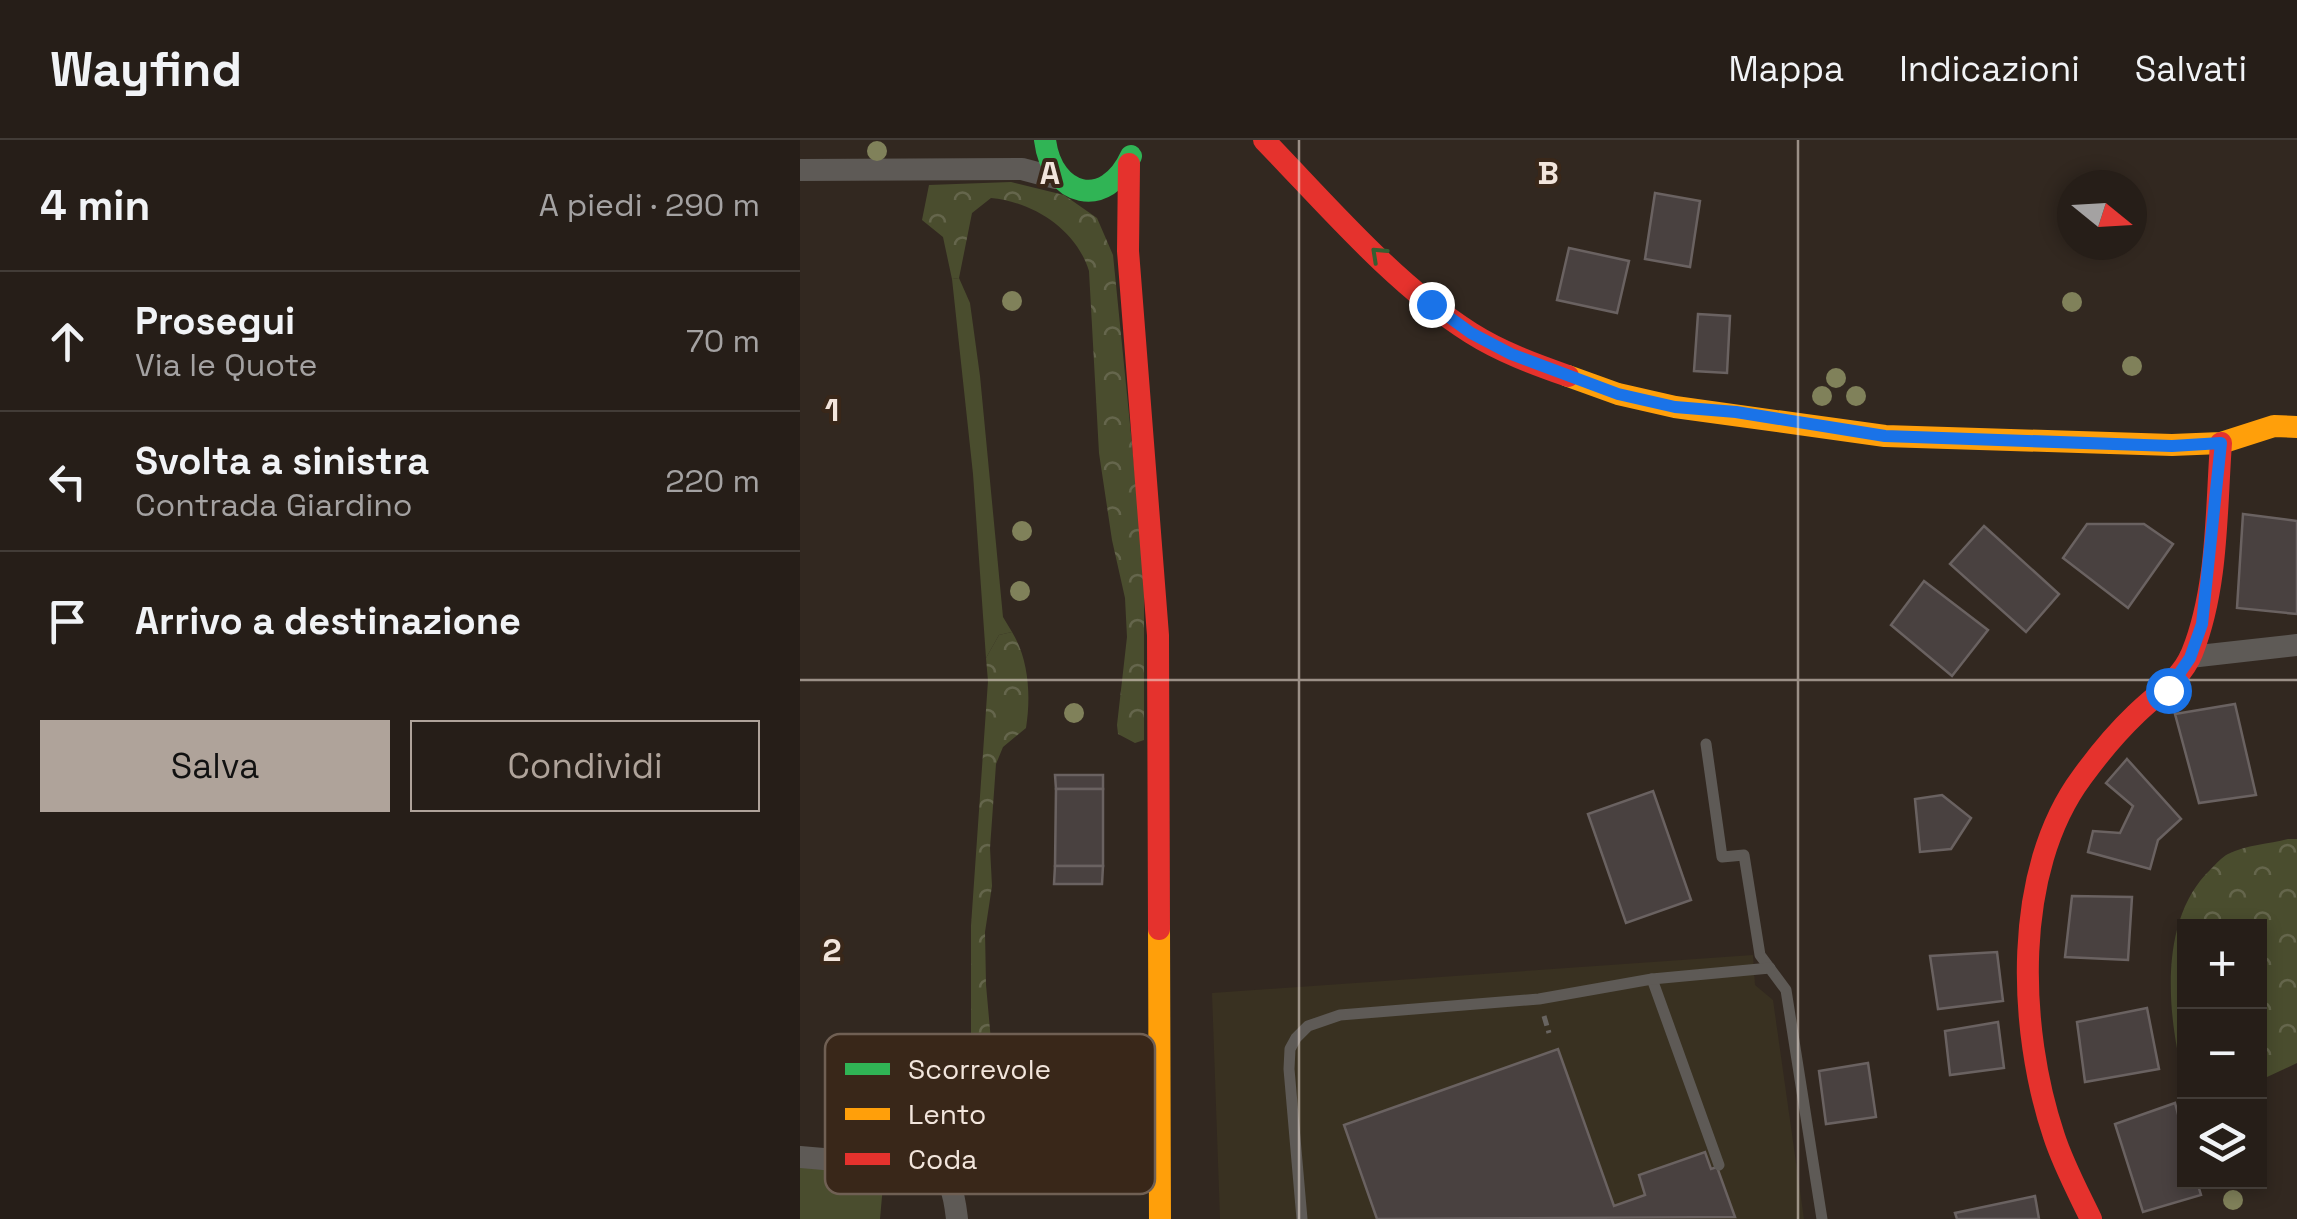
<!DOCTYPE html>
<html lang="it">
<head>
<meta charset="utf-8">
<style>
	:root { --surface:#261e18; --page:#2e2721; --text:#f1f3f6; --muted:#a4a2a2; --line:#423c37; --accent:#afa39a }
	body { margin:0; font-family:"Space Grotesk",sans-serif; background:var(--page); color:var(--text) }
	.controls { position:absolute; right:30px; bottom:30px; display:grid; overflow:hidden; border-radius:0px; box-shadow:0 5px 15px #0003 }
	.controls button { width:90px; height:90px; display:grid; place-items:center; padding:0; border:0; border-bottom:2px solid var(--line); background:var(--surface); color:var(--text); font:50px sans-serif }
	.compass { position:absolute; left:1257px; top:30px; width:90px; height:90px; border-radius:50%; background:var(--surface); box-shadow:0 5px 15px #0003; rotate:108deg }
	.stop { position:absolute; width:30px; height:30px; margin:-22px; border:8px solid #1a73e8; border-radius:50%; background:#fff }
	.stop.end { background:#1a73e8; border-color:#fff; box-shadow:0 2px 10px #0008 }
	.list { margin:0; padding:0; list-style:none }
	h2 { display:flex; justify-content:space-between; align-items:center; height:130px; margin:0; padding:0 40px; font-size:42px }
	h2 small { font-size:32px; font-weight:400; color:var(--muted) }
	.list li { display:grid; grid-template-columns:65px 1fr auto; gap:30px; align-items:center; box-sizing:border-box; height:140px; padding:0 40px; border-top:2px solid var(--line) }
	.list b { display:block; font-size:38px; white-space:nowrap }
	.list p { margin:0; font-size:32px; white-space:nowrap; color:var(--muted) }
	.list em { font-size:32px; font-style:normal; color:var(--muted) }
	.actions { display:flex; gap:20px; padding:30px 40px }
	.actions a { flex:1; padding:22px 0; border:2px solid var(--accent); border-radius:0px; text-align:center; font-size:35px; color:var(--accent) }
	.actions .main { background:var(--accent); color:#111 }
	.icon { flex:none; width:55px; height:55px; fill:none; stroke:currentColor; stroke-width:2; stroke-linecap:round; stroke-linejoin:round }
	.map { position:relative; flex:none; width:1497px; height:1079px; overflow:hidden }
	header { display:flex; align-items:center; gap:60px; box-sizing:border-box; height:140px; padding:0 50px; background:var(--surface); border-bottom:2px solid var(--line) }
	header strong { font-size:48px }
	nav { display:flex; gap:55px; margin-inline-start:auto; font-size:35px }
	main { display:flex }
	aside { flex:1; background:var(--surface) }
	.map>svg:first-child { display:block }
</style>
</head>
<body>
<header>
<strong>Wayfind</strong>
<nav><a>Mappa</a><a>Indicazioni</a><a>Salvati</a></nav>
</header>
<main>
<aside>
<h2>4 min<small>A piedi · 290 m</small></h2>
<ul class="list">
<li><svg class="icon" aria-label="ahead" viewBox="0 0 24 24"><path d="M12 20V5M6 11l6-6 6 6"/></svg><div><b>Prosegui</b><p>Via le Quote</p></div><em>70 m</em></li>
<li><svg class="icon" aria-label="left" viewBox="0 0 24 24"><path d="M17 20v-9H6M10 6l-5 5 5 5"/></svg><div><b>Svolta a sinistra</b><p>Contrada Giardino</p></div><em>220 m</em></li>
<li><svg class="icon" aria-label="arrive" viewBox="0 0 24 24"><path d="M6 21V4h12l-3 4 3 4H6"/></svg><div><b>Arrivo a destinazione</b></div></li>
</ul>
<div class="actions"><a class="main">Salva</a><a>Condividi</a></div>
</aside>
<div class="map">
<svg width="1497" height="1079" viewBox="0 0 1497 1079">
	<defs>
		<pattern id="forest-crowns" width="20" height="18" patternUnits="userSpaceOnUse" patternTransform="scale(2.5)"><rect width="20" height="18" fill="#4a4d2e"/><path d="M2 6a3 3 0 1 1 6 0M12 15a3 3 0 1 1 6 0" fill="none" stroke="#65664c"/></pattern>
	</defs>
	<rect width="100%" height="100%" fill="#322820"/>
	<polygon fill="#393121" points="953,815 955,845 973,860 1004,1079 420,1079 412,853"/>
	<g fill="#4a4d2e">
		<polygon points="159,138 170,163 180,236 203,477 212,492 199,495 186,518 173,334 152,139"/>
		<polygon points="0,1026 84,1034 80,1079 0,1079"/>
	</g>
	<g fill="url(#forest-crowns)">
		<path d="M 211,42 L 264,55 L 297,78 L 313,115 L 344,424 L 344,600 L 335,603 L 318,594 L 317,585 L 327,497 L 325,458 L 312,400 L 299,313 L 289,131 C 276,89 233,62 191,58 L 172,73 L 159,138 L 152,139 L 143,97 L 122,80 L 129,45 Z"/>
		<path d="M 212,492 C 229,520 231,556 226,588 L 203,607 L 196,624 L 190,708 L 192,746 L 185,792 L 186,845 L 194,934 L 97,931 L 98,901 L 171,907 L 171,786 L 188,541 L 186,518 L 199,495 Z"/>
		<path d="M 1488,699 L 1497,699 L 1497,923 L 1467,937 L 1460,945 L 1460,786 L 1384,786 L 1384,940 C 1367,874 1358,779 1411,729 C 1416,724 1422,717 1428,714 C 1446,705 1469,704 1488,699 Z"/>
	</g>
	<g fill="#494140" stroke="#6a6261" stroke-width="2.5">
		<polygon points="855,53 900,61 890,127 845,119"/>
		<polygon points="769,108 829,121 817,173 757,160"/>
		<polygon points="898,174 930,176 927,233 894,231"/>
		<polygon points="1443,374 1497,381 1497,474 1437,468"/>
		<polygon points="1287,384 1344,384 1373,404 1328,468 1263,418"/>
		<polygon points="1184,386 1259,454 1226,492 1150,424"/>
		<polygon points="1124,441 1188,490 1152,536 1091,485"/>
		<polygon points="1435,564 1456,655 1399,663 1375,574"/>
		<polygon points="1327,619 1381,679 1358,700 1350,729 1288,712 1293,691 1320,693 1333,666 1306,643"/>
		<polygon points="255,635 303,635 303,649 256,649"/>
		<polygon points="256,649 303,649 303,726 255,726"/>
		<polygon points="853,651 891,760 826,783 788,674"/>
		<polygon points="1142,655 1171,678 1151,709 1120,712 1115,659"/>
		<polygon points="255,726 303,726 302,744 254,744"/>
		<polygon points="1272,756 1332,757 1328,820 1265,817"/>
		<polygon points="1197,812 1203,861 1138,869 1130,816"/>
		<polygon points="1347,868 1359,929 1285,942 1277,882"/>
		<polygon points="1198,882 1204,928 1150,935 1145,891"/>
		<polygon points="758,909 814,1066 845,1055 839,1035 905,1012 911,1029 917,1027 935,1077 577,1079 544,985"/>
		<polygon points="1068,923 1076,977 1026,984 1019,931"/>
		<polygon points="1375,963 1384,997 1384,1042 1397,1042 1401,1055 1343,1072 1315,984"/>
		<polygon points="1235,1056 1239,1079 1157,1079 1155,1073"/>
	</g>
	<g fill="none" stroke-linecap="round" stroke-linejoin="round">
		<polyline stroke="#686460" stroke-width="5" stroke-dasharray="10 5" stroke-linecap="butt" points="744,876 749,893"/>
		<g stroke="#5e5a56" stroke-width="11">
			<polyline points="906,604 922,717 944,715 960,815 986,850 1022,1079"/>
			<polyline points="852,839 919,1025"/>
			<polyline points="502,1079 489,929 490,909 496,898 508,886 540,875 739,859 852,839 970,828"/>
		</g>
		<g stroke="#5e5a56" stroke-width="22">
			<polyline points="0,30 222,29 256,38"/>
			<polyline points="1390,517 1497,505"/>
			<path d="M 0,1017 L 128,1028 C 153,1039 154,1054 157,1079"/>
		</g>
		<path stroke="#30b455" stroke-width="22" d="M 245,0 C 252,57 306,71 331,16"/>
		<g stroke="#ff9f0a" stroke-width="22">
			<polyline points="768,236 818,254 875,267 1085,296 1372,305 1421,303 1474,286 1497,287"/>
			<polyline points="359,789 360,1079"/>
		</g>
		<g stroke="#e5322d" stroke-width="22">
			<path d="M 464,0 C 527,65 594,144 671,193 C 701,212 734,224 768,236"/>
			<polyline points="329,24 328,111 358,495 359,789"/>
			<path d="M 1291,1079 C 1278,1052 1263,1024 1254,996 C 1218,889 1212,731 1282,637 C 1298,615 1316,593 1336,574 C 1356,554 1381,540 1392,513 C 1418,448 1416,372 1421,303"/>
		</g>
	</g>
	<g fill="#80815a">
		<circle cx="77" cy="11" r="10"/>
		<circle cx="212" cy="161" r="10"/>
		<circle cx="1272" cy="162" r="10"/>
		<circle cx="1332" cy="226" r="10"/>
		<circle cx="1036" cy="238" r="10"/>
		<circle cx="1022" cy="256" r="10"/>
		<circle cx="1056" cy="256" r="10"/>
		<circle cx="222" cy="391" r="10"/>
		<circle cx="220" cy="451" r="10"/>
		<circle cx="274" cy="573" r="10"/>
		<circle cx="1433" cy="1060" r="10"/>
	</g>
	<defs><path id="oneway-chevron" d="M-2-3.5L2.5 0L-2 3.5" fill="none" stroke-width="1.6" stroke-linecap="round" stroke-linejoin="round" transform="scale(2.5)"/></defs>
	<use stroke="#355f31" href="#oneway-chevron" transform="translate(578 114) rotate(-137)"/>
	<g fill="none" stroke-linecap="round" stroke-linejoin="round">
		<polyline stroke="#1a73e8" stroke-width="12" points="631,164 671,193 711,214 818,254 875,267 936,272 1085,296 1372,306 1421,303 1402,484 1390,518 1368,550"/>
	</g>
	<path fill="none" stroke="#f2e5dc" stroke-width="2.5" stroke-opacity="0.55" d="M 499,0 L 499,1079M 998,0 L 998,1079M 0,540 L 1497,540"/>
	<rect x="25" y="894" width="330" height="160" rx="15" fill="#392719" stroke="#706054" stroke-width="2.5"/>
	<rect x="45" y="923" width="45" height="12" fill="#30b455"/>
	<rect x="45" y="968" width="45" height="12" fill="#ff9f0a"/>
	<rect x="45" y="1013" width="45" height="12" fill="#e5322d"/>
	<g font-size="28" fill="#f2e5dc">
		<text x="108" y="939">Scorrevole</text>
		<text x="108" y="984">Lento</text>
		<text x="108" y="1029">Coda</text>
	</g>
	<g font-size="32" text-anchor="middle" font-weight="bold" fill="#f2e5dc" stroke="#392719" stroke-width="8" stroke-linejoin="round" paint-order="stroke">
		<text x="250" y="44">A</text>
		<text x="748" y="44">B</text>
		<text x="32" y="281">1</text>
		<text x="32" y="821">2</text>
	</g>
</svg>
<div class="controls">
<button>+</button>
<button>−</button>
<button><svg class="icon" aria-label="layers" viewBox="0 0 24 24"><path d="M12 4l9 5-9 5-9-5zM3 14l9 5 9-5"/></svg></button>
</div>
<svg class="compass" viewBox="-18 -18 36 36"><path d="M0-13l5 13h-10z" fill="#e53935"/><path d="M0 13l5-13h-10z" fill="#a4a2a2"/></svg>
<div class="stop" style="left:1368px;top:550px"></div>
<div class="stop end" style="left:631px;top:164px"></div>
</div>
</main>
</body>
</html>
